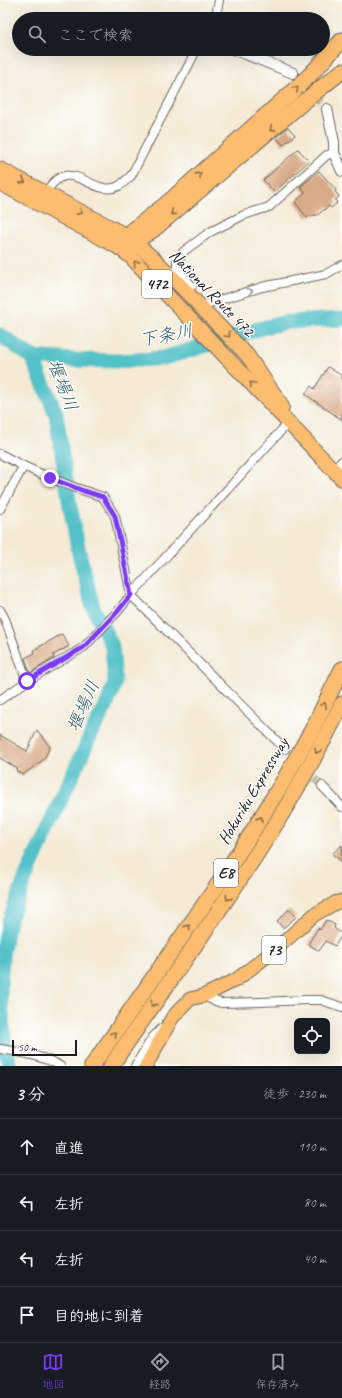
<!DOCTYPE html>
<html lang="ja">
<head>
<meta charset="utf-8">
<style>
	:root { --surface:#171b24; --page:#242831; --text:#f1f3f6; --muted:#9ea1a6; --line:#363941; --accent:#7c3aed }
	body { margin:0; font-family:Caveat,"Klee One",sans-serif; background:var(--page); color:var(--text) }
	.controls { position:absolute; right:12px; bottom:12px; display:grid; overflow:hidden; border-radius:6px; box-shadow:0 4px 16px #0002 }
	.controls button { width:36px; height:36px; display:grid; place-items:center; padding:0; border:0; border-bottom:1px solid var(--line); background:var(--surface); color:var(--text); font:20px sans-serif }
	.scale { position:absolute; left:12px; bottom:10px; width:65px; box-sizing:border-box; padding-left:4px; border:2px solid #1c1c1c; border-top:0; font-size:11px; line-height:14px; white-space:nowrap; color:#1c1c1c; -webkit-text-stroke:3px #fff; paint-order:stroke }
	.stop { position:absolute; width:12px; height:12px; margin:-9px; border:3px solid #7c3aed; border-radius:50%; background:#fff }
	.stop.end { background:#7c3aed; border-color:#fff; box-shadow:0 1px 4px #0008 }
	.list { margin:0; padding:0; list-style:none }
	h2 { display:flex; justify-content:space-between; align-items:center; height:52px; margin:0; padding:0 16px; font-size:17px }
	h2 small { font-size:13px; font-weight:400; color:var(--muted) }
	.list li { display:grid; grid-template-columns:26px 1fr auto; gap:12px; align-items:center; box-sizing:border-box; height:56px; padding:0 16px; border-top:1px solid var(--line) }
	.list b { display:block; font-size:15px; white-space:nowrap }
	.list em { font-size:13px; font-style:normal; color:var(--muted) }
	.icon { flex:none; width:22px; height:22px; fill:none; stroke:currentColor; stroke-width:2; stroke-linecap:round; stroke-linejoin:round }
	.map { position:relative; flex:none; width:342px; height:1066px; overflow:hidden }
	.search { position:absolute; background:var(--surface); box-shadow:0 4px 16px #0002; left:12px; right:12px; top:12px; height:44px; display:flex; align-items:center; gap:10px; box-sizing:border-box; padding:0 14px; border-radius:22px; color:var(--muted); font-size:15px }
	.sheet { height:276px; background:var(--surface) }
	nav { display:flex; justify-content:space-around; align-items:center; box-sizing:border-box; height:56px; border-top:1px solid var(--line); background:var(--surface); font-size:11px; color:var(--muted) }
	nav a { display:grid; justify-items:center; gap:2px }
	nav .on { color:var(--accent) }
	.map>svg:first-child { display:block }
</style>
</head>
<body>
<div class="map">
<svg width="342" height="1066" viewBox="0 0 342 1066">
	<rect width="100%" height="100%" fill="#fff"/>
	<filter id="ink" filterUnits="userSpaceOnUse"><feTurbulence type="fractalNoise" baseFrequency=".025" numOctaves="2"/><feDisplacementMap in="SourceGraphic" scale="8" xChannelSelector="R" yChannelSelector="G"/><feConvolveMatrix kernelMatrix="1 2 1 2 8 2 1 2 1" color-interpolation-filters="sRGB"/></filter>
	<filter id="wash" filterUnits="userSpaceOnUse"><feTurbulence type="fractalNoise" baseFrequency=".012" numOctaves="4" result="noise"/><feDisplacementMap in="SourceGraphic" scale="16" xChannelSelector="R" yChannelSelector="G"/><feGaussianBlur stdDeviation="0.9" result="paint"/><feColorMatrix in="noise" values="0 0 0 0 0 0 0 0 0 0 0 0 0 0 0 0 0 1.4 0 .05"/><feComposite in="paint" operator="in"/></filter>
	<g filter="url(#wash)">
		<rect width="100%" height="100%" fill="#f4ead5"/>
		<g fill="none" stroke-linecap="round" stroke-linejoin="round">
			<g stroke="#53c1c8" stroke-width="15">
				<polyline points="0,335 32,357 74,360 121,361 164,358 262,328 287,322 342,319"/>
				<polyline points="9,1066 8,1057 6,1052 3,1029 0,988 2,955 9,922 25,879 93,730 107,704 115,682 112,646 93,607 79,553 69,500 56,414 32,357"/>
			</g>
		</g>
		<g id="blocks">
			<g fill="#d9aa87">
				<polygon points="288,127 295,135 283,145 276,137"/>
				<polygon points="298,149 309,161 274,192 263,180"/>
				<polygon points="319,171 336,190 335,191 339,197 335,200 337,203 331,208 329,206 316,216 315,214 312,217 310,215 307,218 295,202 305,193 300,187"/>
				<polygon points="328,367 342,376 342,420 305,394 311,386 314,389"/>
				<polygon points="62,634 69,646 53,655 54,658 30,673 25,658 35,653 34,650"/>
				<polygon points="37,730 50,747 44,759 23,775 16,771 18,769 0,758 0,735 27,751"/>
				<polygon points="342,845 342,862 332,854"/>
				<polygon points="288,910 291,910 296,917 283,928 277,921"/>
				<polygon points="326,920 335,925 334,928 342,934 335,946 326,941 319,951 308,944 318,928 320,930"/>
			</g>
		</g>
	</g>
	<g filter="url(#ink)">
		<use href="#blocks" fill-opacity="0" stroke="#68645d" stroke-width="1"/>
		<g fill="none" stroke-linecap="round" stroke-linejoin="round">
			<g stroke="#c9c1b0" stroke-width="8" stroke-dasharray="8 4" stroke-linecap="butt">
				<polyline points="299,80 327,109"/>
				<polyline points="305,770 322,786"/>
			</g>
			<g stroke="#68645d" stroke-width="10">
				<g id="minor">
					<polyline points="213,19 217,11 219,0"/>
					<path d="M 44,196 C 69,149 92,200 119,186 C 124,183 127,179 131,176 L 197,49"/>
					<polyline points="185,291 192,286 177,268 177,262 184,251 210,232 244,215 269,207 327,155 334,153"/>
					<polyline points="200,306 262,287 326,274 342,265"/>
					<path d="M 0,454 C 33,472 67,486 103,497 L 115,516 L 131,595 L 285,749"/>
					<polyline points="333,470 342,461"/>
					<polyline points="0,509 23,467"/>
					<polyline points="0,610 5,619 27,681"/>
					<polyline points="0,700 27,681 84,647 118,611 131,595 289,422"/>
					<polyline points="322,786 342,807"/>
					<polyline points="203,996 221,1003 261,1002 306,1000 321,1000 342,1007"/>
					<path d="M 0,1049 C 17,1051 46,1057 60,1066"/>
					<polyline points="135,1066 152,1038 162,1028"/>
				</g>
			</g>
			<g stroke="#68645d" stroke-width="12">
				<g id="tertiary">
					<polyline points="233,49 293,73"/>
					<polyline points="327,109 334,142 334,153 342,171"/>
				</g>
			</g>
			<g stroke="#68645d" stroke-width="15">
				<polyline id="primary" points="146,1066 172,1018 190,999 203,996 236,980 276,949 314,915 337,902 342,901"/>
			</g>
			<g stroke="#68645d" stroke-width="16">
				<g id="trunk">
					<polyline points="0,169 127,236 153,258 170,275 247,355 279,401 282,407"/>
					<polyline points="0,183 120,248 131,257 342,479"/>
				</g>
			</g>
			<g stroke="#68645d" stroke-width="17">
				<g id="motorway">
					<polyline points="120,248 132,231 165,205 292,92 312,73 342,40"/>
					<polyline points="120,248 134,242 153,230 301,104 342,71"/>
					<polyline points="92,1066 219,883 251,834 284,780 312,730 342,669"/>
					<path d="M 111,1066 C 161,992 215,919 263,844 C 292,799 318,752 342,704"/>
				</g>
			</g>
			<use href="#minor" stroke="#fff" stroke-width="8"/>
			<use href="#tertiary" stroke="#fff" stroke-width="10"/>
			<use href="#primary" stroke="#fcbd6f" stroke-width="13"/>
			<use href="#trunk" stroke="#fcbd6f" stroke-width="14"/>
			<use href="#motorway" stroke="#fcbd6f" stroke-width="15"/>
		</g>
		<defs><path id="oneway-chevron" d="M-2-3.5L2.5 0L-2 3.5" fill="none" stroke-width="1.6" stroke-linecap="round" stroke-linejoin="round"/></defs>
		<g stroke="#8c6c46">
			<use href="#oneway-chevron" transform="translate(296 89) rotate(-43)"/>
			<use href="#oneway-chevron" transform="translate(272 129) rotate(139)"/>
			<use href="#oneway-chevron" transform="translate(199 175) rotate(-41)"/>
			<use href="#oneway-chevron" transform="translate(23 181) rotate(28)"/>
			<use href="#oneway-chevron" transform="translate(80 212) rotate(28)"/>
			<use href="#oneway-chevron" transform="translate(173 213) rotate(140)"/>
			<use href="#oneway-chevron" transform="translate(136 263) rotate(-134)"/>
			<use href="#oneway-chevron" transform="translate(228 335) rotate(46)"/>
			<use href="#oneway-chevron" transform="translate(252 384) rotate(-133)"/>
			<use href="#oneway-chevron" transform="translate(324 705) rotate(-63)"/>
			<use href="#oneway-chevron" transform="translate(317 751) rotate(119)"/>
			<use href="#oneway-chevron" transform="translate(260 819) rotate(-59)"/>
			<use href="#oneway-chevron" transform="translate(228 898) rotate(125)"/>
			<use href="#oneway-chevron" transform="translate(188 927) rotate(-55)"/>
			<use href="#oneway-chevron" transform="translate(153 1004) rotate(125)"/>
			<use href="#oneway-chevron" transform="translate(114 1034) rotate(-55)"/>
		</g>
		<use stroke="#999" href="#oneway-chevron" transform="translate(250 291) rotate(-17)"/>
	</g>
	<g fill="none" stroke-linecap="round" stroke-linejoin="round" filter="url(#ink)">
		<polyline stroke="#7c3aed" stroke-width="5" points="27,681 84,647 118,611 131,595 115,516 103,497 84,491 50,478"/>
	</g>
	<g text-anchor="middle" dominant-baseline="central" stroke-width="3" stroke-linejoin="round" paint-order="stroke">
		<g fill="#fff" stroke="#606060" stroke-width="1">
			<rect x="142" y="270" width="30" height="28" rx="3"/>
			<rect x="214" y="859" width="24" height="28" rx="3"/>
			<rect x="262" y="936" width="24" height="28" rx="3"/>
		</g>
		<g font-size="16" font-weight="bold" fill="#1c1c1c">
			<text x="157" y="284">472</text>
			<text x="226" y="873">E8</text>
			<text x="274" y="950">73</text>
		</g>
		<g font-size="17" fill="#1c1c1c" stroke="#fff">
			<text transform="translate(212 293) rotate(46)">National Route 472</text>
			<text transform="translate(253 791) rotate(-59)">Hokuriku Expressway</text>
		</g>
		<g font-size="18" font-style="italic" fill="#325e61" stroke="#fff">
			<text transform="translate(166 335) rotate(-11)">下条川</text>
			<text transform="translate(63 385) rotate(69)">堰場川</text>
			<text transform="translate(83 706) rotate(-66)">堰場川</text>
		</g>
	</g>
</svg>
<div class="controls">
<button><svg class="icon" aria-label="locate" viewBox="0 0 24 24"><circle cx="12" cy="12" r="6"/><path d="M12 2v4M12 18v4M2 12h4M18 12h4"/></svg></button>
</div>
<div class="scale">50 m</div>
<div class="stop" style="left:27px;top:681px"></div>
<div class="stop end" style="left:50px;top:478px"></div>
<div class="search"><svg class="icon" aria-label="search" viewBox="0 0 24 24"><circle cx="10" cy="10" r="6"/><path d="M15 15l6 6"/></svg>ここで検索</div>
</div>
<section class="sheet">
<h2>3 分<small>徒歩 · 230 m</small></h2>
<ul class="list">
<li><svg class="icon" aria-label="ahead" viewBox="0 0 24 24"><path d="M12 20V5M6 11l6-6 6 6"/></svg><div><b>直進</b></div><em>110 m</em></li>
<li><svg class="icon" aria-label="left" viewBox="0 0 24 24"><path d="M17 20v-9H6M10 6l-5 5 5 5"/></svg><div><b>左折</b></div><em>80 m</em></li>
<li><svg class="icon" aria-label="left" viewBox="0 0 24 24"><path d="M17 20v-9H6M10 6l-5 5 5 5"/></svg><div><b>左折</b></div><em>40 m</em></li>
<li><svg class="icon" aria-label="arrive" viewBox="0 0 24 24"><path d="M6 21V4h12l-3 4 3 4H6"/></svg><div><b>目的地に到着</b></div></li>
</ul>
</section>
<nav>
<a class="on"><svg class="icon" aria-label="map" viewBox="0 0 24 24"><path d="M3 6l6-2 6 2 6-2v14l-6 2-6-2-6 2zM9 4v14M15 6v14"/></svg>地図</a>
<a><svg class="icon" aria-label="directions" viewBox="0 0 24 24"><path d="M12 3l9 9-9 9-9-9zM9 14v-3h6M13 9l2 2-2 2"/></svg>経路</a>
<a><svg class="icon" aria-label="saved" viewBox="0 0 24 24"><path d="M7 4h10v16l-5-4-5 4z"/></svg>保存済み</a>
</nav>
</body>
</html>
